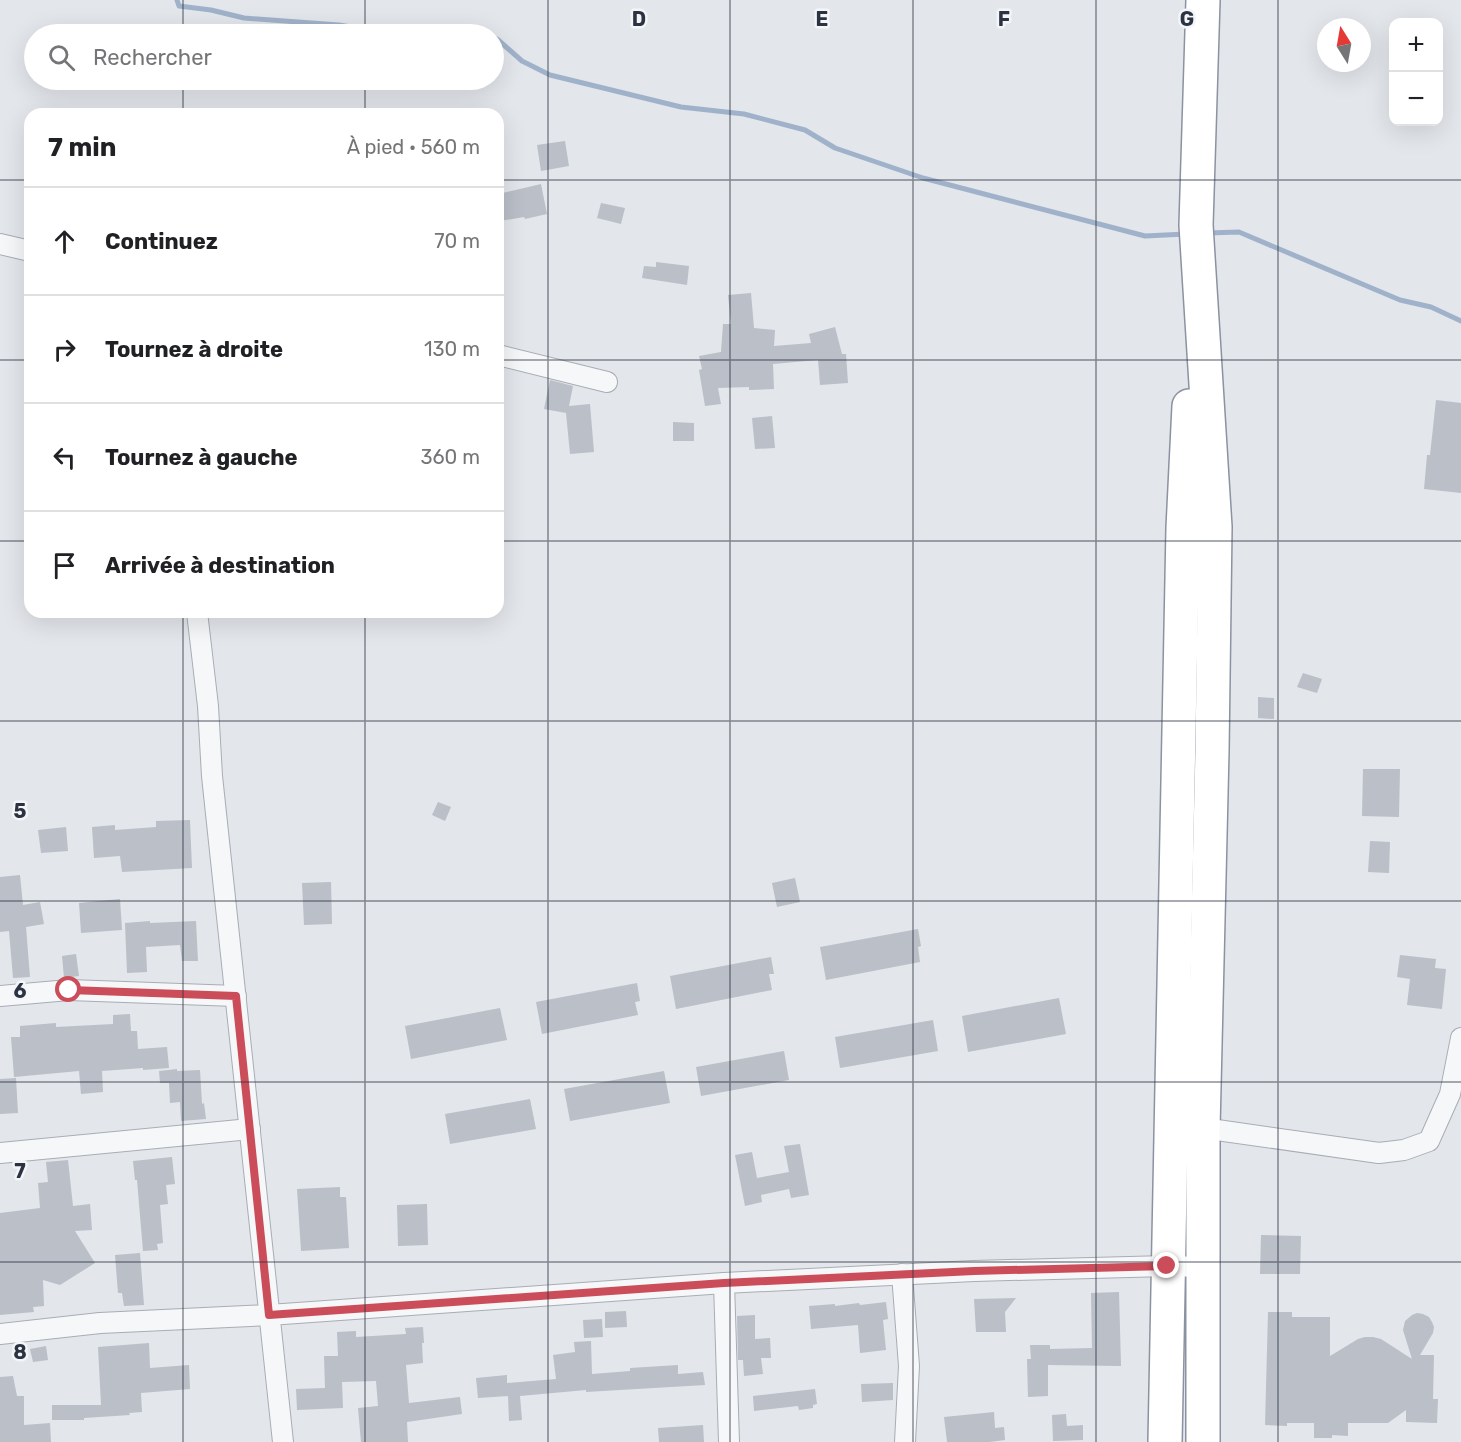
<!DOCTYPE html>
<html lang="fr">
<head>
<meta charset="utf-8">
<style>
	:root { --surface:#fff; --page:#f6f6f6; --text:#202124; --muted:#757577; --line:#e0e0e0 }
	body { margin:0; font-family:Rubik,sans-serif; background:var(--page); color:var(--text) }
	.controls { position:absolute; right:18px; top:18px; display:grid; overflow:hidden; border-radius:12px; box-shadow:0 6px 24px #0002 }
	.controls button { width:54px; height:54px; display:grid; place-items:center; padding:0; border:0; border-bottom:2px solid var(--line); background:var(--surface); color:var(--text); font:30px sans-serif }
	.compass { position:absolute; left:1317px; top:18px; width:54px; height:54px; border-radius:50%; background:var(--surface); box-shadow:0 6px 24px #0002; rotate:349deg }
	.stop { position:absolute; width:18px; height:18px; margin:-14px; border:4px solid #cb4d59; border-radius:50%; background:#fff }
	.stop.end { background:#cb4d59; border-color:#fff; box-shadow:0 2px 6px #0008 }
	.list { margin:0; padding:0; list-style:none }
	h2 { display:flex; justify-content:space-between; align-items:center; height:78px; margin:0; padding:0 24px; font-size:26px }
	h2 small { font-size:20px; font-weight:400; color:var(--muted) }
	.list li { display:grid; grid-template-columns:39px 1fr auto; gap:18px; align-items:center; box-sizing:border-box; height:108px; padding:0 24px; border-top:2px solid var(--line) }
	.list b { display:block; font-size:22px; white-space:nowrap }
	.list em { font-size:20px; font-style:normal; color:var(--muted) }
	.icon { flex:none; width:33px; height:33px; fill:none; stroke:currentColor; stroke-width:2; stroke-linecap:round; stroke-linejoin:round }
	.map { position:relative; flex:none; width:1461px; height:1442px; overflow:hidden }
	.search { position:absolute; background:var(--surface); box-shadow:0 6px 24px #0002; left:24px; top:24px; width:480px; height:66px; display:flex; align-items:center; gap:15px; box-sizing:border-box; padding:0 21px; border-radius:33px; color:var(--muted); font-size:22px }
	.panel { position:absolute; background:var(--surface); box-shadow:0 6px 24px #0002; left:24px; top:108px; width:480px; height:510px; border-radius:18px }
	.map>svg:first-child { display:block }
</style>
</head>
<body>
<div class="map">
<svg width="1461" height="1442" viewBox="0 0 1461 1442">
	<rect width="100%" height="100%" fill="#e3e6eb"/>
	<g fill="none" stroke-linecap="round" stroke-linejoin="round">
		<g stroke="#a0b2ca" stroke-width="5">
			<polyline points="177,0 179,6 211,10 244,18 339,25 392,34"/>
			<polyline points="428,34 466,31 479,34"/>
			<polyline points="494,38 497,39 522,61 550,75 681,107 744,114 805,130 835,148 923,178 1145,236 1186,234"/>
			<polyline points="1208,233 1239,232 1400,300 1431,307 1461,321"/>
		</g>
	</g>
	<g fill="#babfc8">
		<polygon points="565,141 569,166 541,171 537,145"/>
		<polygon points="541,184 547,214 525,219 524,217 500,221 498,194"/>
		<polygon points="601,203 625,208 621,224 597,218"/>
		<polygon points="656,262 689,266 687,285 642,278 644,266 656,267"/>
		<polygon points="751,293 754,328 775,330 774,346 811,343 809,334 835,327 842,354 846,354 848,383 820,385 818,360 773,364 774,389 749,390 749,387 718,388 721,404 705,406 699,370 702,369 699,356 721,352 723,324 731,324 728,295"/>
		<polygon points="550,380 573,386 569,406 590,404 594,452 570,454 566,413 544,409"/>
		<polygon points="1436,400 1461,403 1461,493 1424,489 1427,455 1430,455"/>
		<polygon points="772,416 775,448 755,449 752,418"/>
		<polygon points="673,422 694,423 694,441 673,441"/>
		<polygon points="1303,673 1322,679 1317,693 1297,687"/>
		<polygon points="1258,697 1274,698 1274,719 1258,718"/>
		<polygon points="1363,769 1400,769 1399,817 1362,816"/>
		<polygon points="438,802 451,807 445,821 432,815"/>
		<polygon points="190,820 192,868 122,872 120,856 94,858 92,827 115,825 115,830 156,827 156,821"/>
		<polygon points="66,827 68,851 41,853 38,830"/>
		<polygon points="1370,841 1390,842 1389,873 1368,872"/>
		<polygon points="20,875 23,905 40,902 44,924 26,927 30,977 13,978 9,931 0,932 0,877"/>
		<polygon points="795,878 800,902 777,907 772,883"/>
		<polygon points="331,882 332,924 304,925 302,883"/>
		<polygon points="120,899 122,930 81,933 79,903"/>
		<polygon points="150,921 150,923 196,921 198,961 182,961 180,945 146,947 147,972 127,973 125,923"/>
		<polygon points="918,929 921,946 918,947 920,962 826,980 820,947"/>
		<polygon points="76,954 79,976 64,978 62,956"/>
		<polygon points="1400,955 1436,959 1435,968 1446,969 1442,1009 1407,1005 1410,979 1397,977"/>
		<polygon points="771,957 774,974 769,974 772,990 676,1009 670,976"/>
		<polygon points="637,983 640,1001 635,1002 638,1015 542,1034 536,1002"/>
		<polygon points="1059,998 1066,1034 968,1052 962,1016"/>
		<polygon points="500,1008 507,1040 411,1059 405,1026"/>
		<polygon points="130,1014 131,1031 137,1031 138,1049 167,1047 169,1068 143,1070 143,1068 102,1071 103,1092 81,1094 79,1071 14,1077 11,1037 20,1037 20,1026 56,1023 56,1027 113,1024 113,1015"/>
		<polygon points="933,1020 938,1051 840,1068 835,1037"/>
		<polygon points="784,1051 789,1080 701,1096 696,1067"/>
		<polygon points="177,1069 177,1071 200,1070 202,1104 204,1103 206,1119 181,1121 180,1102 170,1103 169,1083 160,1083 159,1071"/>
		<polygon points="664,1071 670,1103 570,1121 564,1089"/>
		<polygon points="16,1078 18,1113 0,1114 0,1079"/>
		<polygon points="530,1099 536,1129 450,1144 445,1114"/>
		<polygon points="800,1144 809,1195 791,1198 789,1189 761,1195 762,1202 745,1206 735,1155 752,1152 757,1178 789,1172 784,1146"/>
		<polygon points="172,1157 175,1184 166,1185 168,1204 160,1205 163,1243 157,1244 158,1250 143,1251 137,1180 135,1180 133,1161"/>
		<polygon points="68,1160 73,1206 90,1204 92,1230 75,1231 95,1263 60,1285 43,1280 44,1306 33,1307 34,1312 0,1315 0,1213 40,1208 38,1183 48,1182 46,1162"/>
		<polygon points="340,1187 340,1197 346,1197 349,1248 301,1251 297,1189"/>
		<polygon points="427,1204 428,1245 398,1246 397,1205"/>
		<polygon points="1261,1235 1301,1236 1300,1274 1260,1274"/>
		<polygon points="140,1253 144,1305 124,1306 122,1293 118,1293 115,1255"/>
		<polygon points="1119,1292 1121,1366 1048,1365 1048,1396 1028,1397 1027,1359 1031,1359 1030,1345 1050,1345 1050,1349 1092,1348 1091,1293"/>
		<polygon points="1016,1298 1005,1312 1006,1332 976,1332 974,1299"/>
		<polygon points="886,1302 888,1319 883,1320 886,1350 860,1353 858,1325 811,1329 809,1306 835,1304 835,1306 859,1303 860,1305"/>
		<polygon points="626,1311 627,1327 605,1328 605,1312"/>
		<polygon points="1268,1312 1292,1312 1292,1317 1330,1317 1330,1356 1358,1339 1365,1337 1373,1337 1381,1339 1412,1359 1403,1330 1405,1321 1412,1315 1417,1313 1423,1314 1429,1317 1432,1322 1434,1327 1433,1333 1420,1355 1434,1355 1433,1399 1438,1399 1437,1423 1406,1422 1406,1410 1388,1423 1348,1423 1348,1436 1332,1435 1332,1438 1314,1438 1314,1423 1287,1423 1287,1426 1265,1425"/>
		<polygon points="755,1315 755,1339 770,1338 771,1358 761,1358 763,1374 744,1376 743,1360 738,1360 737,1316"/>
		<polygon points="602,1319 603,1337 584,1338 583,1320"/>
		<polygon points="423,1327 424,1343 422,1343 423,1363 406,1365 409,1403 460,1397 462,1414 407,1422 408,1442 361,1442 358,1408 378,1406 376,1381 342,1382 343,1408 297,1410 296,1389 325,1388 324,1356 338,1356 337,1332 356,1331 356,1337 406,1334 405,1328"/>
		<polygon points="591,1341 592,1374 630,1371 630,1368 678,1365 678,1374 703,1372 705,1385 586,1392 586,1390 520,1396 522,1420 509,1421 508,1396 478,1398 476,1378 507,1375 507,1383 556,1379 553,1355 575,1352 574,1342"/>
		<polygon points="149,1343 150,1368 189,1365 190,1389 141,1393 142,1412 129,1413 130,1415 84,1418 84,1420 52,1420 52,1405 101,1405 98,1347"/>
		<polygon points="46,1346 48,1360 33,1362 30,1349"/>
		<polygon points="13,1376 17,1396 24,1396 24,1425 50,1423 51,1442 0,1442 0,1377"/>
		<polygon points="893,1383 893,1400 862,1402 861,1384"/>
		<polygon points="815,1389 817,1404 813,1405 813,1408 799,1410 798,1406 754,1411 753,1396"/>
		<polygon points="994,1412 995,1428 1004,1427 1005,1440 989,1442 947,1442 944,1417"/>
		<polygon points="1066,1414 1067,1426 1083,1425 1083,1440 1053,1441 1052,1415"/>
		<polygon points="703,1425 704,1442 659,1442 658,1428"/>
	</g>
	<g fill="none" stroke-linecap="round" stroke-linejoin="round">
		<g stroke="#a8adb5" stroke-width="22">
			<g id="minor">
				<polyline points="0,244 30,251"/>
				<polyline points="498,355 607,382"/>
				<polyline points="197,612 208,706 212,776 283,1442"/>
				<polyline points="0,996 69,990 236,996"/>
				<polyline points="1203,1128 1379,1153 1404,1150 1429,1141 1450,1094 1461,1038"/>
				<polyline points="0,1153 250,1129"/>
				<polyline points="902,1274 909,1366 905,1442"/>
				<polyline points="724,1283 729,1442"/>
				<polyline points="0,1334 100,1323 269,1315 724,1283 974,1271 1167,1266 1203,1267"/>
			</g>
		</g>
		<g stroke="#8b92a1" stroke-width="36">
			<g id="trunk">
				<polyline points="1203,0 1196,225 1215,527 1212,751 1203,1128 1203,1442"/>
				<polyline points="1165,1442 1183,528 1189,406"/>
			</g>
		</g>
		<use href="#minor" stroke="#f6f7f9" stroke-width="20"/>
		<use href="#trunk" stroke="#fff" stroke-width="33"/>
	</g>
	<g fill="none" stroke-linecap="round" stroke-linejoin="round">
		<polyline stroke="#cb4d59" stroke-width="8" points="69,990 236,996 269,1315 724,1283 974,1271 1167,1266"/>
	</g>
	<path fill="none" stroke="#2b3343" stroke-width="1.5" stroke-opacity="0.55" d="M 183,0 L 183,34M 365,0 L 365,34M 548,0 L 548,1442M 730,0 L 730,1442M 913,0 L 913,1442M 1096,0 L 1096,1442M 1278,0 L 1278,1442M 183,80 L 183,114M 365,80 L 365,114M 0,180 L 30,180M 498,180 L 1461,180M 0,360 L 30,360M 498,360 L 1461,360M 0,541 L 30,541M 498,541 L 1461,541M 183,612 L 183,1442M 365,612 L 365,1442M 0,721 L 1461,721M 0,901 L 1461,901M 0,1082 L 1461,1082M 0,1262 L 1461,1262"/>
	<g font-size="20" text-anchor="middle" font-weight="bold" fill="#2b3343" stroke="#f3f5f8" stroke-width="5" stroke-linejoin="round" paint-order="stroke">
		<text x="639" y="26">D</text>
		<text x="822" y="26">E</text>
		<text x="1004" y="26">F</text>
		<text x="1187" y="26">G</text>
		<text x="20" y="818">5</text>
		<text x="20" y="998">6</text>
		<text x="20" y="1178">7</text>
		<text x="20" y="1359">8</text>
	</g>
</svg>
<div class="controls">
<button>+</button>
<button>−</button>
</div>
<svg class="compass" viewBox="-18 -18 36 36"><path d="M0-13l5 13h-10z" fill="#e53935"/><path d="M0 13l5-13h-10z" fill="#757577"/></svg>
<div class="stop" style="left:69px;top:990px"></div>
<div class="stop end" style="left:1167px;top:1266px"></div>
<div class="search"><svg class="icon" aria-label="search" viewBox="0 0 24 24"><circle cx="10" cy="10" r="6"/><path d="M15 15l6 6"/></svg>Rechercher</div>
<section class="panel">
<h2>7 min<small>À pied · 560 m</small></h2>
<ul class="list">
<li><svg class="icon" aria-label="ahead" viewBox="0 0 24 24"><path d="M12 20V5M6 11l6-6 6 6"/></svg><div><b>Continuez</b></div><em>70 m</em></li>
<li><svg class="icon" aria-label="right" viewBox="0 0 24 24"><path d="M7 20v-9h11M14 6l5 5-5 5"/></svg><div><b>Tournez à droite</b></div><em>130 m</em></li>
<li><svg class="icon" aria-label="left" viewBox="0 0 24 24"><path d="M17 20v-9H6M10 6l-5 5 5 5"/></svg><div><b>Tournez à gauche</b></div><em>360 m</em></li>
<li><svg class="icon" aria-label="arrive" viewBox="0 0 24 24"><path d="M6 21V4h12l-3 4 3 4H6"/></svg><div><b>Arrivée à destination</b></div></li>
</ul>
</section>
</div>
</body>
</html>
